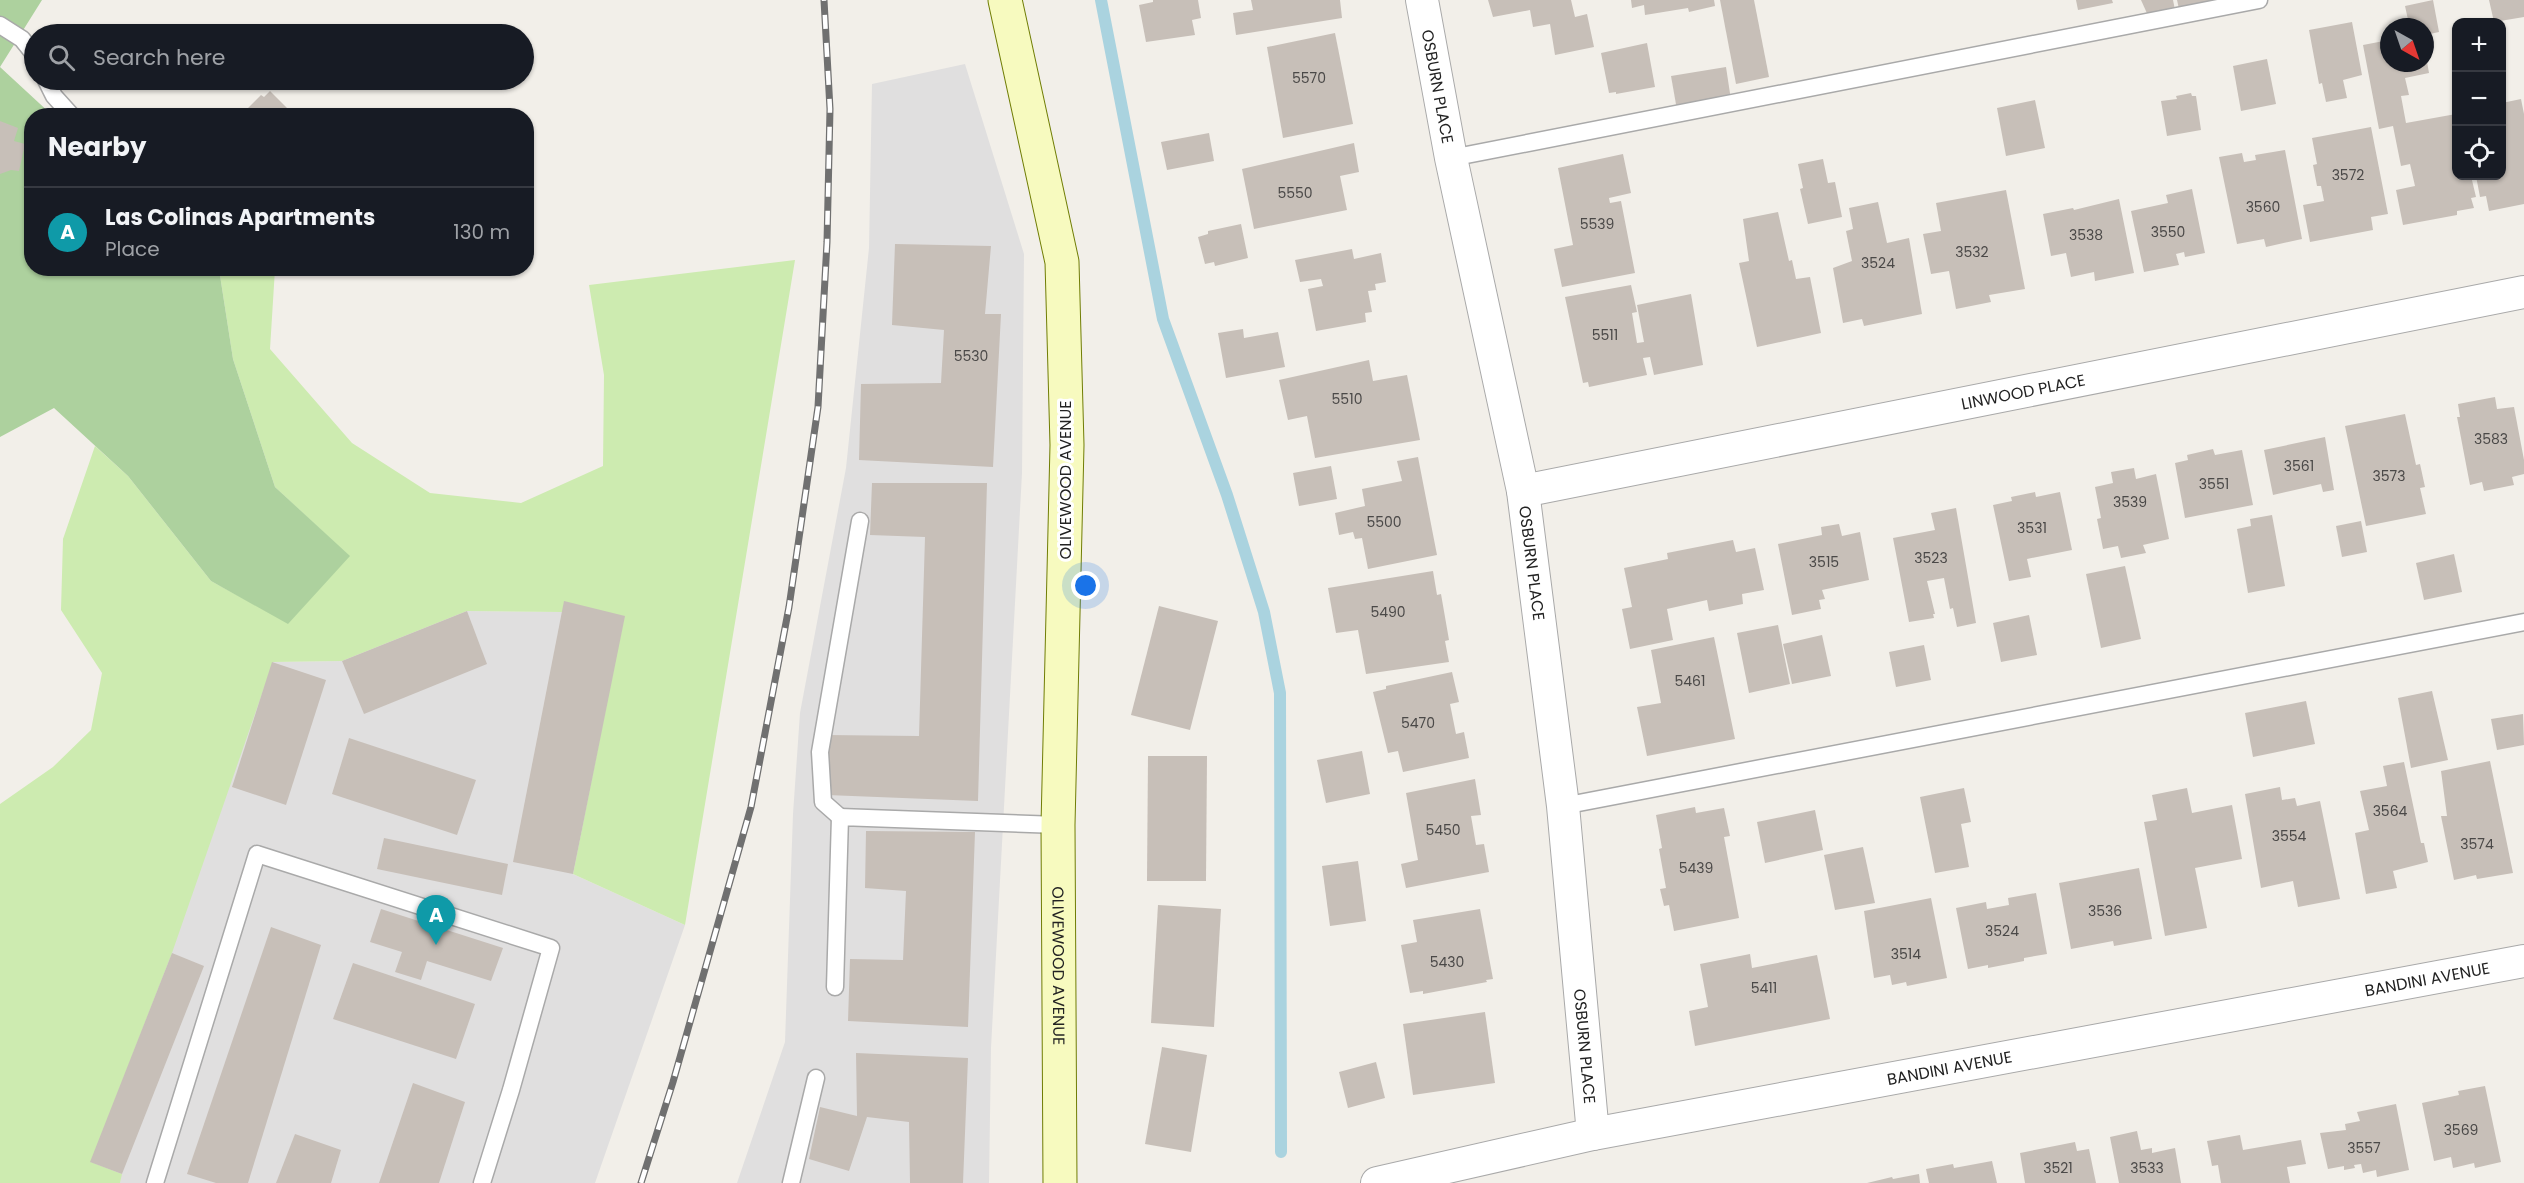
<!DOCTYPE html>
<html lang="en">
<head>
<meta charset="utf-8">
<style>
	:root { --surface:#171b24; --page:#242831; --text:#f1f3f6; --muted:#9ea1a6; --line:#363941; --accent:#ea580c }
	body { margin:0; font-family:Poppins,sans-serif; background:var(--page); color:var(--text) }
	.controls { position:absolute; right:18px; top:18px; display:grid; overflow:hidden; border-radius:12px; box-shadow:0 2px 4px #0004 }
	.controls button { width:54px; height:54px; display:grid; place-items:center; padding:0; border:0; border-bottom:2px solid var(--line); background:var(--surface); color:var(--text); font:30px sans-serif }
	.compass { position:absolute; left:2380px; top:18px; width:54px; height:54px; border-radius:50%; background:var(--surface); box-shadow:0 2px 4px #0004; rotate:140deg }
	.you { position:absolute; left:1086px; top:586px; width:21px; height:21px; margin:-15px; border:4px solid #fff; border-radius:50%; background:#1a73e8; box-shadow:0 0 0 9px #1a73e833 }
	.badge { display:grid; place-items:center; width:39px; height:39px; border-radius:50%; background:var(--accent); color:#fff; font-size:20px; font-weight:700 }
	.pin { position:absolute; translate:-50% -50px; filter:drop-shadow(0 2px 3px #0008) }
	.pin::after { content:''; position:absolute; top:32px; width:21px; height:18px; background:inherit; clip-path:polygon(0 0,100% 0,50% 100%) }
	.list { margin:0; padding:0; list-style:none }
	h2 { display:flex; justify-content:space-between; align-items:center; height:78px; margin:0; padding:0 24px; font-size:26px }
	h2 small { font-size:20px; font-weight:400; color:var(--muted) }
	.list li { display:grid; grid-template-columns:39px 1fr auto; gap:18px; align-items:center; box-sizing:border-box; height:90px; padding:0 24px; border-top:2px solid var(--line) }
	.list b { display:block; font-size:22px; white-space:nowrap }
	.list p { margin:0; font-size:20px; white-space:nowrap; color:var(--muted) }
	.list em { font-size:20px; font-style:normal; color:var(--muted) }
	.icon { flex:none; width:33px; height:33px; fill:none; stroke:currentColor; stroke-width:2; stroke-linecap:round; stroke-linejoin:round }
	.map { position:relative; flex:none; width:2524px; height:1183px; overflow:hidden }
	.search { position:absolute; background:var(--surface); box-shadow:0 2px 4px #0004; left:24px; top:24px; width:510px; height:66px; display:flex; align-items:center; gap:15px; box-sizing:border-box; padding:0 21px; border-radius:33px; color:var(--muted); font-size:22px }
	.panel { position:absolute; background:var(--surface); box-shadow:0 2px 4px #0004; left:24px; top:108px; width:510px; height:168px; border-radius:24px }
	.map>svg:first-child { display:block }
</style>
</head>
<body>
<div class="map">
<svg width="2524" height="1183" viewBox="0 0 2524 1183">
	<rect width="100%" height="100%" fill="#f2efe9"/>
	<g fill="#e0dfdf">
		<polygon points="965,64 1024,254 1022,473 991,1048 989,1183 737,1183 785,1042 793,814 800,713 846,468 869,248 872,84"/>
		<polygon points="467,611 562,612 625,616 573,874 685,925 595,1183 120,1183 121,1174 90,1162 272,662 342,661"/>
	</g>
	<polygon fill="#cdebb0" points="795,260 685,925 573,874 624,616 562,612 467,611 342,661 273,662 172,953 91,1162 122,1174 120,1183 0,1183 0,804 53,767 91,730 102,673 61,610 63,539 95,446 128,476 211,581 288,623 349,556 275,487 233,359 219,269 275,269 270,349 352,443 430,493 521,503 603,466 604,375 589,285"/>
	<polygon fill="#add19e" points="0,0 42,0 0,67 52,115 32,116 32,268 219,269 233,359 275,487 350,556 288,624 211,581 128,476 54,408 0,437"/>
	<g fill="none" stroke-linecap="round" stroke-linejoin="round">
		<polyline stroke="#aad3df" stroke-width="12" points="1101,0 1163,319 1227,495 1264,612 1280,693 1281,1152"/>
	</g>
	<g fill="#c7bfb8">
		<polygon points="1153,0 1198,0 1201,18 1192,20 1195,35 1146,42 1139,5 1153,2"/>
		<polygon points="1251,0 1340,0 1342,18 1236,35 1233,13 1253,10"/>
		<polygon points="1488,0 1571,0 1575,17 1587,14 1594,47 1555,55 1550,24 1533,27 1530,10 1493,17"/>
		<polygon points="1631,0 1714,0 1715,6 1689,12 1688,8 1645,15 1644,5 1632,8"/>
		<polygon points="1720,0 1754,0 1769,77 1736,84"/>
		<polygon points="2076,0 2112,0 2113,3 2078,10"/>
		<polygon points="2141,0 2173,0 2175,10 2150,20"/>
		<polygon points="2177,0 2209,0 2209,3 2179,9"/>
		<polygon points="2433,0 2439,32 2425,35 2425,27 2406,27 2409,24 2405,6"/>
		<polygon points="2489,0 2524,0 2524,17 2494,22"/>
		<polygon points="2352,22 2362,75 2343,80 2347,98 2326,102 2322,83 2319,84 2309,30"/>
		<polygon points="1335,33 1353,124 1283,138 1267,47"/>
		<polygon points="2389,40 2389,63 2425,63 2426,56 2429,73 2405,78 2409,95 2401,96 2406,123 2456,114 2456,176 2471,176 2476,197 2471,198 2474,208 2457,211 2457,215 2403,225 2396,190 2415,186 2410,164 2401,166 2393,126 2379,129 2363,45"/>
		<polygon points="1647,43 1655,87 1616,94 1616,92 1609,93 1601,53"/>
		<polygon points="2267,59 2276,104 2241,111 2233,66"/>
		<polygon points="1726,67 1731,100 1677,110 1671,76"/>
		<polygon points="270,91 295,116 249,116 245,111 261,95 264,97"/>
		<polygon points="2191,93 2192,96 2196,96 2201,130 2167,136 2161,101 2177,99 2176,96"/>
		<polygon points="2521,99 2524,114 2524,204 2489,211 2486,196 2480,197 2476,176 2502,176 2502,103"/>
		<polygon points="2035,100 2045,148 2006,156 1997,108"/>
		<polygon points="0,121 18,128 14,141 25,144 19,171 11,170 0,174"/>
		<polygon points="2371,127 2388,214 2371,217 2373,230 2310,242 2303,205 2324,201 2321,186 2317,186 2313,165 2317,164 2312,138"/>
		<polygon points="1209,133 1214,161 1167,170 1161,142"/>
		<polygon points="1354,143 1359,172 1340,176 1347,210 1254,229 1242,169"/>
		<polygon points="2285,150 2302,239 2266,247 2264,239 2237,244 2219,157 2242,153 2244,162 2256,160 2255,155"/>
		<polygon points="1623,154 1631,193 1609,198 1610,203 1621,201 1635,273 1562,287 1554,249 1573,245 1558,168"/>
		<polygon points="1823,159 1828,183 1835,182 1842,217 1808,224 1800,189 1803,188 1798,164"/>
		<polygon points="2192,189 2205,253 2185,257 2184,252 2176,254 2179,265 2144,272 2131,211 2168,203 2166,195"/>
		<polygon points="2006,190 2025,289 1989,295 1991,302 1956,309 1949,271 1931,274 1923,234 1941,231 1936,203"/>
		<polygon points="2119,199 2134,273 2095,281 2094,272 2071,277 2066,253 2051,256 2043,214 2073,208 2074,210"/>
		<polygon points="1878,202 1887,243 1909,238 1922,314 1864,326 1862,319 1843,323 1833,268 1852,261 1846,231 1853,229 1849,208"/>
		<polygon points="1778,212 1789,261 1792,260 1796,279 1810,277 1821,333 1757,347 1739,263 1749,261 1743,219"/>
		<polygon points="1241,224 1248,258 1215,266 1214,262 1205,264 1198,237 1208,234 1208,231"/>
		<polygon points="895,244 991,246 985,314 1001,314 993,467 859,460 861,384 941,383 944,330 892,325"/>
		<polygon points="1352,249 1354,259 1381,253 1386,282 1375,284 1376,290 1368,291 1372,312 1365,313 1366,322 1316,331 1308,289 1323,286 1321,279 1300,282 1295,260"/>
		<polygon points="1631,285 1637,312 1632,313 1637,343 1644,342 1637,305 1691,294 1703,365 1654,375 1650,357 1643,358 1647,375 1589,387 1588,382 1583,383 1565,297"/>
		<polygon points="1243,329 1244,338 1278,332 1285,367 1226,378 1218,333"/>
		<polygon points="1369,360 1373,381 1407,375 1420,440 1315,458 1307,416 1288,420 1279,380"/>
		<polygon points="2495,397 2497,409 2514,407 2524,460 2524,474 2512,477 2514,485 2484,491 2482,482 2470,485 2457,417 2460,417 2458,404"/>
		<polygon points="2405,414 2416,465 2420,464 2425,487 2420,488 2426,514 2366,526 2345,426"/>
		<polygon points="2325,437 2334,490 2323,492 2321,484 2273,495 2264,450"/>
		<polygon points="2213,449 2215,455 2242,450 2253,505 2185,518 2175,463 2188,460 2187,455"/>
		<polygon points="1418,457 1437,555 1368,569 1362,538 1355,539 1353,532 1339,535 1335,513 1365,506 1362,489 1402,481 1397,461"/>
		<polygon points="1331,466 1337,499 1299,506 1293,473"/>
		<polygon points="2134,468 2136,479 2156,474 2169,539 2143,545 2146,553 2121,558 2118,546 2103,549 2097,519 2101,518 2095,487 2113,483 2111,472"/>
		<polygon points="872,483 987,483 978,801 827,795 826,735 919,736 925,537 870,535"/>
		<polygon points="2035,492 2036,497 2060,492 2072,550 2027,559 2031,577 2009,581 1993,505 2012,501 2011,497"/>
		<polygon points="1956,508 1976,623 1957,627 1953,608 1950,609 1944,578 1927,581 1935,614 1933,614 1934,618 1909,622 1893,538 1935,530 1931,513"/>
		<polygon points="2272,515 2285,586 2248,593 2237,529 2251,526 2250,519"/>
		<polygon points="2361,521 2367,552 2342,557 2336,526"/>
		<polygon points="1839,524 1842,536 1860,532 1869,580 1822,590 1825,599 1819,600 1821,609 1792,615 1778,544 1822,535 1821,527"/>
		<polygon points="1733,540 1736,552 1755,548 1764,590 1742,594 1743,604 1709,611 1707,600 1667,609 1673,640 1630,649 1622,609 1632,607 1624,568 1668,559 1667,553"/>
		<polygon points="2454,554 2462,592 2424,600 2416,563"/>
		<polygon points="2125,566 2141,639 2101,648 2086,574"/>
		<polygon points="1433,571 1437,595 1441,594 1449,640 1445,641 1449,662 1366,674 1358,630 1336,633 1328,588"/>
		<polygon points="564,601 625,616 573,874 513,862"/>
		<polygon points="1159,606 1218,621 1190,730 1131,715"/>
		<polygon points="467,611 487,664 364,714 342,661"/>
		<polygon points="2029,615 2037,655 2001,662 1993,623"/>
		<polygon points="1778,625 1790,684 1749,693 1737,633"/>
		<polygon points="1822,635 1831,676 1792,684 1783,644"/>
		<polygon points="1714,637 1735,739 1647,756 1637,707 1661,703 1651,650"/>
		<polygon points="1924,645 1931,680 1896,687 1889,652"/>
		<polygon points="272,662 326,680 286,805 232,787"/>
		<polygon points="1452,672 1459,702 1450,704 1456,734 1464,732 1469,758 1403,772 1398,751 1388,753 1373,692 1386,689 1386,686"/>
		<polygon points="2432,691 2448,760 2411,768 2398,698"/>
		<polygon points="2306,701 2315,744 2253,757 2245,713"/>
		<polygon points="2523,714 2524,745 2497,750 2491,719"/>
		<polygon points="349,738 476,780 457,835 332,794"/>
		<polygon points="1362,751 1370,794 1326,803 1317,760"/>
		<polygon points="1148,756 1207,756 1206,881 1147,881"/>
		<polygon points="2490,761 2513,873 2477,879 2476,875 2454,880 2441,816 2447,816 2441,771"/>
		<polygon points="2404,762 2421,843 2424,843 2428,862 2393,871 2397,888 2366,894 2355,833 2369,830 2360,791 2387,786 2383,766"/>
		<polygon points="1475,779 1481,815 1471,816 1476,845 1484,844 1489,872 1406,888 1401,864 1418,860 1406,793"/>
		<polygon points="2280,787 2282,800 2295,798 2297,806 2320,801 2340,899 2298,907 2293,881 2261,888 2245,794"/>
		<polygon points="1964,788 1971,822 1961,824 1969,867 1935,873 1920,797"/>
		<polygon points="2187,788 2192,813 2232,805 2242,859 2195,868 2207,928 2165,936 2144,822 2157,820 2152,795"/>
		<polygon points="1695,807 1696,813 1724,808 1730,836 1724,837 1739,918 1674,931 1669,905 1664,906 1660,889 1666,888 1659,849 1662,848 1656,815"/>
		<polygon points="1815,810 1823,850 1765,863 1757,822"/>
		<polygon points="866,831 975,832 968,1027 848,1021 850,959 903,960 906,891 865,888"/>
		<polygon points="384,838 508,864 502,895 377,869"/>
		<polygon points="1863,847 1875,903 1835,910 1824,855"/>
		<polygon points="1358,861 1366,921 1330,926 1322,866"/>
		<polygon points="2139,868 2152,939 2114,946 2113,941 2071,949 2059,883"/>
		<polygon points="2036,893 2047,954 2024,958 2024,961 1988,968 1988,965 1968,969 1956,908 1986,902 1987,909 2009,905 2008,898"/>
		<polygon points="1931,898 1947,978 1907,986 1906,982 1892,985 1890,975 1874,978 1864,911"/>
		<polygon points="1158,905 1221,909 1214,1027 1151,1023"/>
		<polygon points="381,909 503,948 491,981 427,961 421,980 395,972 402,952 370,942"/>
		<polygon points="1480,909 1493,979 1486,980 1487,982 1423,994 1423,991 1410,993 1401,945 1417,942 1413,920"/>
		<polygon points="271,927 321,945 248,1183 216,1183 187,1174"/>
		<polygon points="172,953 204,966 122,1174 90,1162"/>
		<polygon points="1750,954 1752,968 1817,955 1830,1019 1695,1046 1689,1011 1708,1007 1700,964"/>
		<polygon points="353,963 475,1004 456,1059 333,1019"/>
		<polygon points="1485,1012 1495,1083 1413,1095 1403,1024"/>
		<polygon points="1162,1047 1207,1055 1191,1152 1145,1144"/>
		<polygon points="856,1053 968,1058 963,1183 910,1183 909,1122 867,1117 849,1171 809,1159 820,1107 857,1116"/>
		<polygon points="1376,1062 1385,1098 1348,1108 1339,1072"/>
		<polygon points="413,1083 465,1102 439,1183 379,1183"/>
		<polygon points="2485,1086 2501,1162 2475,1168 2474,1163 2453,1168 2451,1157 2434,1161 2422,1103 2459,1095 2458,1091"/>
		<polygon points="2396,1104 2409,1170 2377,1177 2376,1170 2363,1173 2361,1164 2354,1165 2355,1168 2344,1170 2344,1166 2328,1169 2320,1133 2346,1130 2345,1124 2360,1121 2357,1112"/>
		<polygon points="2137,1131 2141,1150 2152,1148 2152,1153 2175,1148 2181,1183 2119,1183 2110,1137"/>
		<polygon points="295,1134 341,1150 331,1183 276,1183"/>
		<polygon points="2240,1135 2243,1150 2301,1140 2306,1164 2287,1167 2290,1183 2221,1183 2218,1165 2212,1166 2207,1141"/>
		<polygon points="2075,1142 2077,1151 2089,1149 2096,1183 2025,1183 2020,1153"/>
		<polygon points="1992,1161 1997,1183 1929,1183 1926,1169 1953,1164 1954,1168"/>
		<polygon points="1919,1174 1920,1183 1867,1183 1892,1177 1893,1179"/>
	</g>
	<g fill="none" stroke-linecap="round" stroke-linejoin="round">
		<g stroke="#a9a9a9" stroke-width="19">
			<g id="lane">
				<polyline points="0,25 22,39 34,54"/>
				<polyline points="46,80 54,96 72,116"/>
				<polyline points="1451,158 2259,0"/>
				<polyline points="1563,806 2524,622"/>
				<polyline points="840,817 823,802 820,752 860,521"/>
				<polyline points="835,987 840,817 1058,825"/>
				<polyline points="155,1183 257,854 551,948 511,1090 482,1183"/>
				<polyline points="791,1183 816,1078"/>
			</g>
		</g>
		<g stroke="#a9a9a9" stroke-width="34">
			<g id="street">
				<path id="s1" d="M 1422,0 L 1451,158 L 1523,491 L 1563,806 L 1593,1134"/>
				<path id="s2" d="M 1523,491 L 2524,292"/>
				<path id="s3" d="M 1377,1183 L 1593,1134 L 2524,961"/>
			</g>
		</g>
		<g stroke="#707d05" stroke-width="35">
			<g id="secondary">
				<path id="s4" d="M 1005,0 L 1062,262 L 1067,445 L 1058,825 L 1060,1183"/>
			</g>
		</g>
		<use href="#lane" stroke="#fff" stroke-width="16"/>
		<use href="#street" stroke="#fff" stroke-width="32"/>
		<use href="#secondary" stroke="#f7fabf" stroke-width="33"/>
		<g stroke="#707070" stroke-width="7">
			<polyline id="rail" points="641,1183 673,1082 751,807 789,607 818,407 827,242 830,109 824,0"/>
		</g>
		<use href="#rail" stroke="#fff" stroke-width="4.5" stroke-dasharray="14" stroke-linecap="butt"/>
	</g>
	<g text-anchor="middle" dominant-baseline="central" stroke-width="6" stroke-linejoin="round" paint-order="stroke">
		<g font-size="14" fill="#4b4948">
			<text x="1309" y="78">5570</text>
			<text x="2348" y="175">3572</text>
			<text x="1295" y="193">5550</text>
			<text x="2263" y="207">3560</text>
			<text x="1597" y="224">5539</text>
			<text x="2168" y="232">3550</text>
			<text x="2086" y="235">3538</text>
			<text x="1972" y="252">3532</text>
			<text x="1878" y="263">3524</text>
			<text x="1605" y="335">5511</text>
			<text x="971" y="356">5530</text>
			<text x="1347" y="399">5510</text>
			<text x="2491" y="439">3583</text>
			<text x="2299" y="466">3561</text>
			<text x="2389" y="476">3573</text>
			<text x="2214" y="484">3551</text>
			<text x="2130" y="502">3539</text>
			<text x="1384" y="522">5500</text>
			<text x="2032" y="528">3531</text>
			<text x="1931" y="558">3523</text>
			<text x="1824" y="562">3515</text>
			<text x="1388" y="612">5490</text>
			<text x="1690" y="681">5461</text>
			<text x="1418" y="723">5470</text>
			<text x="2390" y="811">3564</text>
			<text x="1443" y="830">5450</text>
			<text x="2289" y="836">3554</text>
			<text x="2477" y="844">3574</text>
			<text x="1696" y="868">5439</text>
			<text x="2105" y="911">3536</text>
			<text x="2002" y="931">3524</text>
			<text x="1906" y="954">3514</text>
			<text x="1447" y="962">5430</text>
			<text x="1764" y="988">5411</text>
			<text x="2461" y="1130">3569</text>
			<text x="2364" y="1148">3557</text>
			<text x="2058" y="1168">3521</text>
			<text x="2147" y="1168">3533</text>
		</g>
		<g font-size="16" fill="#222" stroke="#fff">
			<text stroke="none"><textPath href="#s1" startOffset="88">OSBURN PLACE</textPath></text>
			<text stroke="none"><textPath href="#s2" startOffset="510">LINWOOD PLACE</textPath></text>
			<text transform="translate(1065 480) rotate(-90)">OLIVEWOOD AVENUE</text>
			<text stroke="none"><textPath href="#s1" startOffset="574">OSBURN PLACE</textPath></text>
			<text stroke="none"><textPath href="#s4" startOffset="972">OLIVEWOOD AVENUE</textPath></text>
			<text stroke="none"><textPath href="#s3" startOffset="1070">BANDINI AVENUE</textPath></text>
			<text stroke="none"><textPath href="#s1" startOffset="1060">OSBURN PLACE</textPath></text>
			<text stroke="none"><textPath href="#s3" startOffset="584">BANDINI AVENUE</textPath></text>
		</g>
	</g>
</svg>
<div class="controls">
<button>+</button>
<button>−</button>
<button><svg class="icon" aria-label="locate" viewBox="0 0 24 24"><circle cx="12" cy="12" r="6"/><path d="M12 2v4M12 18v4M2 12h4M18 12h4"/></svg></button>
</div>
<svg class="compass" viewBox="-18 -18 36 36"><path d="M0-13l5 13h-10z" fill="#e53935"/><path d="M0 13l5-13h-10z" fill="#9ea1a6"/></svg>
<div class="you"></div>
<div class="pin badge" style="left:436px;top:945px;background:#0f9aa8">A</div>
<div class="search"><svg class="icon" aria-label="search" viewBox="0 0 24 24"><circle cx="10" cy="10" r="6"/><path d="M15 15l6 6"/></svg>Search here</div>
<section class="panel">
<h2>Nearby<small></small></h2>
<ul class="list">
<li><span class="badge" style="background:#0f9aa8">A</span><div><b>Las Colinas Apartments</b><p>Place</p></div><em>130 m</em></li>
</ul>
</section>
</div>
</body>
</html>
